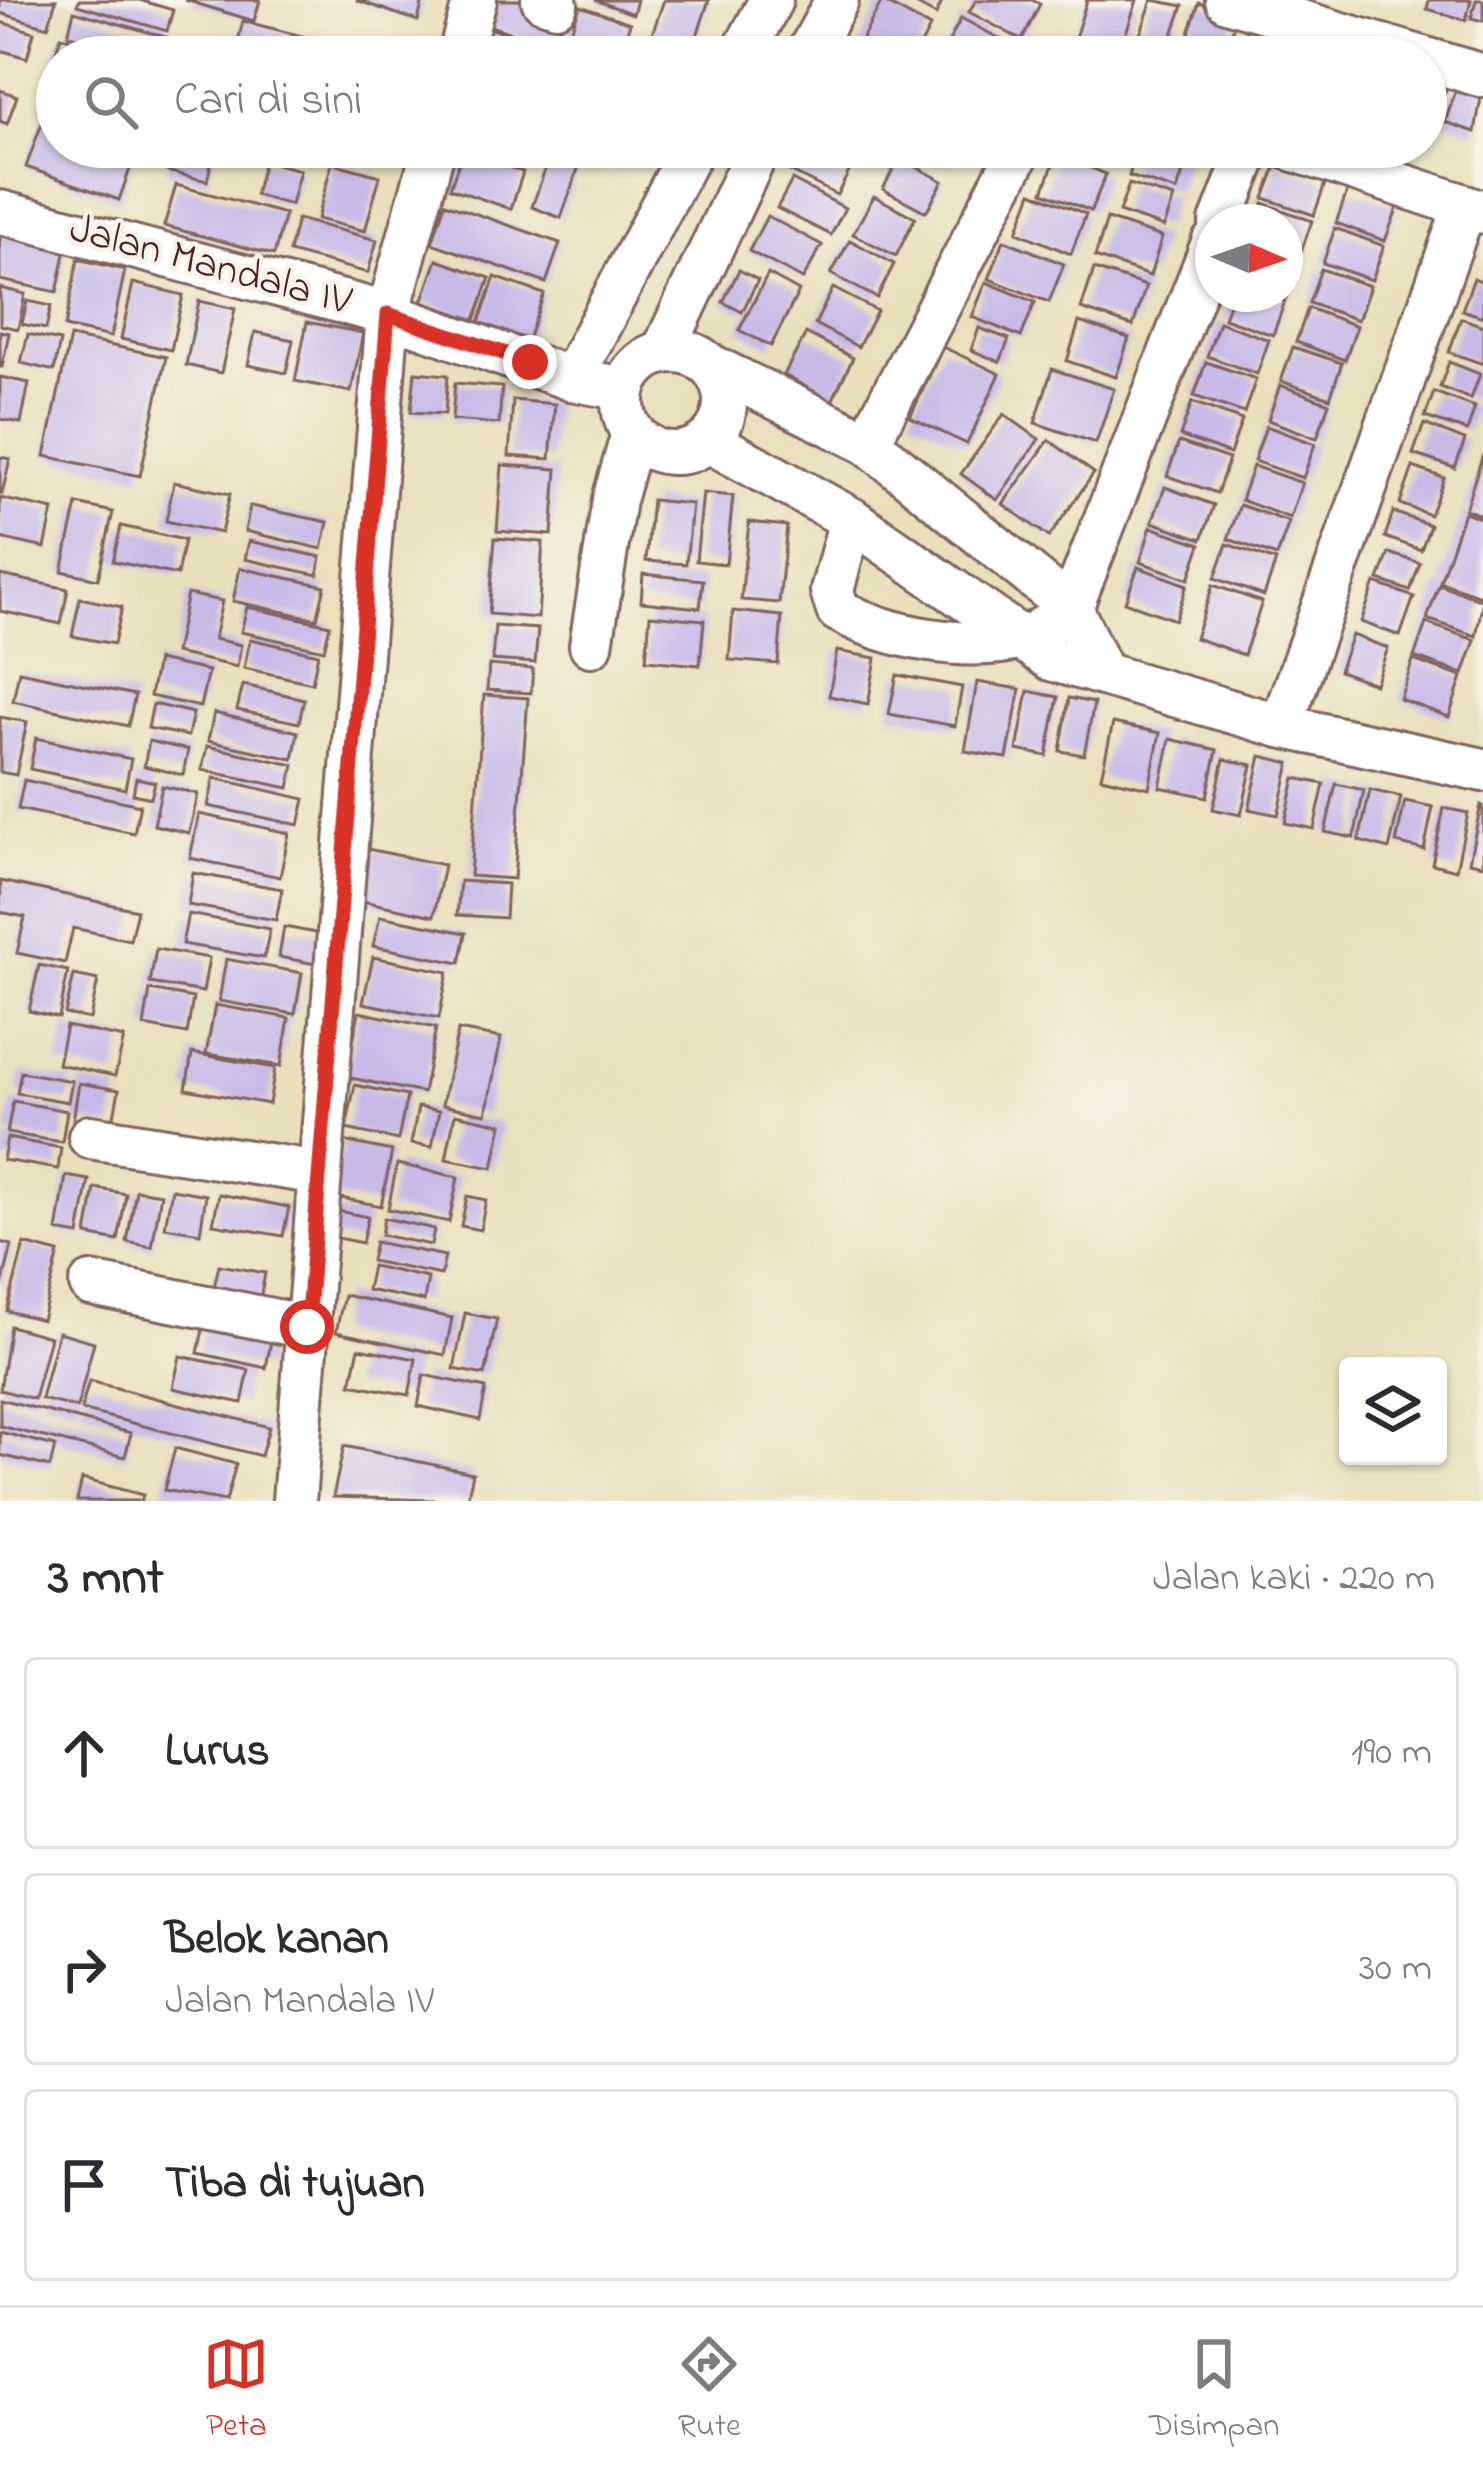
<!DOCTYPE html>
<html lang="id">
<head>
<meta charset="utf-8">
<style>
	:root { --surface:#fff; --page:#f2f2f3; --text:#2b2b33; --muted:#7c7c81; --line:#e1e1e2; --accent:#d93025 }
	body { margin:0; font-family:"Indie Flower",sans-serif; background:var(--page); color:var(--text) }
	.controls { position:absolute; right:36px; bottom:36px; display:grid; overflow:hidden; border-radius:12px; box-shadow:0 3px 9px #0004 }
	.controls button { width:108px; height:108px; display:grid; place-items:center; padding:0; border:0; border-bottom:3px solid var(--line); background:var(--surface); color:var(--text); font:60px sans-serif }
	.compass { position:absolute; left:1195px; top:204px; width:108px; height:108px; border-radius:50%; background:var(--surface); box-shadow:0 3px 9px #0004; rotate:92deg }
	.stop { position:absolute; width:36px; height:36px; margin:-27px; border:9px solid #d93025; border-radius:50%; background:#fff }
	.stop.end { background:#d93025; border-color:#fff; box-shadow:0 3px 12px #0008 }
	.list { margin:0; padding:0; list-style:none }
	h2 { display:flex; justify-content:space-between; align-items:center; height:156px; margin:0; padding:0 48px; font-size:51px }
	h2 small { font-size:39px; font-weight:400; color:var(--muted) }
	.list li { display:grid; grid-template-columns:78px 1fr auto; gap:36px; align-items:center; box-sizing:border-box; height:192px; margin:0 24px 24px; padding:0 24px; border:3px solid var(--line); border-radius:12px }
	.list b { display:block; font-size:45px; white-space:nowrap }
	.list p { margin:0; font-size:39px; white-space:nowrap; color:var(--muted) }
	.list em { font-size:39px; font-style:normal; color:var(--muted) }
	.icon { flex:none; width:66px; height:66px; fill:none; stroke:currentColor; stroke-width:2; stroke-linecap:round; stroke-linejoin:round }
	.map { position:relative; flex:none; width:1483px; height:1501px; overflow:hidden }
	.search { position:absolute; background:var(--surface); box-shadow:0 3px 9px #0004; left:36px; right:36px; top:36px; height:132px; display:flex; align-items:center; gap:30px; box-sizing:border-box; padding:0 42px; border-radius:66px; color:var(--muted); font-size:45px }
	.sheet { height:804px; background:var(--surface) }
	nav { display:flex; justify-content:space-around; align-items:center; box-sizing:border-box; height:168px; border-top:3px solid var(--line); background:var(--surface); font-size:33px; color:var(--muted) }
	nav a { display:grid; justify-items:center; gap:6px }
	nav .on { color:var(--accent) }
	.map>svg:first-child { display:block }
</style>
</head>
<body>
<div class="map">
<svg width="1483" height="1501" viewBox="0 0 1483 1501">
	<rect width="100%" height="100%" fill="#f7f3e8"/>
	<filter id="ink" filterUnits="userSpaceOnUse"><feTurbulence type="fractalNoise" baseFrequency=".00833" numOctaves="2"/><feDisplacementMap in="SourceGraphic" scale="24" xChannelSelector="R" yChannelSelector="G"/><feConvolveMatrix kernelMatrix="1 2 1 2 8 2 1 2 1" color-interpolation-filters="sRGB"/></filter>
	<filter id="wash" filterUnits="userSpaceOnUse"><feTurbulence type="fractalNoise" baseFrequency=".004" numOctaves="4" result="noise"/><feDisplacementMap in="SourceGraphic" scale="48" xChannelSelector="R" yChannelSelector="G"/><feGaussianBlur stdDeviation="2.7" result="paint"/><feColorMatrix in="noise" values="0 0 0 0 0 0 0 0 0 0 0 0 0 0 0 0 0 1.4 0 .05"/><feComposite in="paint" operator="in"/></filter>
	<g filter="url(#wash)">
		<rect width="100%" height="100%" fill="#e8e0bb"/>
		<g id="blocks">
			<g fill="#c8bbe8">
				<polygon points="0,0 56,0 48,27 0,13"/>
				<polygon points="79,0 139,0 173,10 167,31 77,5"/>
				<polygon points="185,0 260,0 254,21"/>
				<polygon points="356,0 423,0 418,21"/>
				<polygon points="498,0 532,0 566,11 554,47 490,26"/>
				<polygon points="595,0 637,0 633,14"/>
				<polygon points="664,0 709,0 690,57 644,57"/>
				<polygon points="908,0 943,0 936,15"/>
				<polygon points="976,0 1032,0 1040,4 1022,40 969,12"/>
				<polygon points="1087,0 1137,0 1118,57 1073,44"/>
				<polygon points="1152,0 1183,6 1168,48 1139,38"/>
				<polygon points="1429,0 1471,0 1466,20 1427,9"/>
				<polygon points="1476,0 1483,0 1483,21 1471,18"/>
				<polygon points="882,1 930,27 915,57 883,57 859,45"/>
				<polygon points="1199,3 1237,15 1224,57 1181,57"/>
				<polygon points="580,6 630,23 620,56 568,39"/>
				<polygon points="74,11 166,37 160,57 68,35"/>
				<polygon points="961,18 1013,46 1008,57 942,55"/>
				<polygon points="243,21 376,55 376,57 279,57 237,46"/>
				<polygon points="0,22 34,32 27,58 0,50"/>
				<polygon points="1249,23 1278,33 1270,57 1237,57"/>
				<polygon points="490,28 540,46 536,57 480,57"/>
				<polygon points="61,36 119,56 118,57 57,57 57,79 48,76"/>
				<polygon points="1288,39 1319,50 1316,57 1282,57"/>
				<polygon points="1426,72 1449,80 1431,134 1426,132"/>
				<polygon points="1460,78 1483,86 1475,132 1445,122"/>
				<polygon points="48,85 57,88 57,111 41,106"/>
				<polygon points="0,90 17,96 7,124 0,121"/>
				<polygon points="44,117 57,121 57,147 137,149 119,200 26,167"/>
				<polygon points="172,147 214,152 207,181 166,171"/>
				<polygon points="336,147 392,147 387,162"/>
				<polygon points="489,147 544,147 538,165"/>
				<polygon points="797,147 830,147 855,160 837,195 786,169"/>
				<polygon points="848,147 883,147 875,161"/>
				<polygon points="913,147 957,147 947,165"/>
				<polygon points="1062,147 1113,147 1106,165"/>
				<polygon points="1138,147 1191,147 1177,191 1129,176"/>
				<polygon points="463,151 523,172 511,209 450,188"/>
				<polygon points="551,152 580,163 561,218 532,207"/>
				<polygon points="1057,154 1106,174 1091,211 1043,192"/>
				<polygon points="899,158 943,181 926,212 883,189"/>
				<polygon points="264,161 300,170 291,205 255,195"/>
				<polygon points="332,163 380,176 365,231 317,219"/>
				<polygon points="1277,164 1326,181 1314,215 1264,198"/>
				<polygon points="792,180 845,208 831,235 777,208"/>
				<polygon points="1129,184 1174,198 1164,227 1119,212"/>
				<polygon points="176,185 285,214 274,255 164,226"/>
				<polygon points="1348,189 1398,206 1385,241 1336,223"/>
				<polygon points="1032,192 1086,214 1071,254 1017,232"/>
				<polygon points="874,196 915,218 896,256 853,234"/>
				<polygon points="445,203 560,243 546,283 432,243"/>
				<polygon points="1263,203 1312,221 1300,255 1285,250 1285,222 1256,222"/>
				<polygon points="767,216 822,245 803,279 749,251"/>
				<polygon points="297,219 377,240 368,273 289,252"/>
				<polygon points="1107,219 1162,237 1150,276 1095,257"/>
				<polygon points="1335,228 1384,246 1372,280 1323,263"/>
				<polygon points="0,230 67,244 57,292 0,280"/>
				<polygon points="850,240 894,264 877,298 831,274"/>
				<polygon points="1004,240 1064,264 1049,302 989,279"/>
				<polygon points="1285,257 1299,261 1286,298 1285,298"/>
				<polygon points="78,259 125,270 111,337 65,327"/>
				<polygon points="437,260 490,278 475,320 422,302"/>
				<polygon points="1094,269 1146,286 1133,326 1081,309"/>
				<polygon points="1321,269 1370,286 1358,320 1309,303"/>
				<polygon points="739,270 758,280 742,312 723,302"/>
				<polygon points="768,274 799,291 771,346 739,330"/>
				<polygon points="495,277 544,294 528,340 479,322"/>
				<polygon points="1474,278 1483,282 1483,317 1462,310"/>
				<polygon points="986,282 1035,302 1021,337 972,317"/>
				<polygon points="133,283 183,295 171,350 121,339"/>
				<polygon points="0,288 25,294 18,329 0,325"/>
				<polygon points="833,288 877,311 858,347 815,324"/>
				<polygon points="1232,294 1266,294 1285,301 1273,335 1224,318"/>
				<polygon points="27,301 51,306 46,329 22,324"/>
				<polygon points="199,301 235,309 221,373 186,365"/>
				<polygon points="1308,308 1357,326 1345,360 1296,342"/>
				<polygon points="1461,318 1483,326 1483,364 1449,352"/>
				<polygon points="307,322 363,333 351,392 295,381"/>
				<polygon points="1079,322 1129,338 1116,377 1067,361"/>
				<polygon points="1219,322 1269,340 1257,374 1207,356"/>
				<polygon points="979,328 1009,339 1000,362 971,350"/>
				<polygon points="0,331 9,333 2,367 0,367"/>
				<polygon points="255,332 293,340 286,373 248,365"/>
				<polygon points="806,333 853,358 832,401 784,375"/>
				<polygon points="28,334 60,341 54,371 21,363"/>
				<polygon points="70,337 166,357 140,476 45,456"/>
				<polygon points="943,347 1000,374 967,444 910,417"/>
				<polygon points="1293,347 1342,363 1330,398 1281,381"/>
				<polygon points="1206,362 1256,379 1244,413 1194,396"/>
				<polygon points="1449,362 1480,374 1471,399 1440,387"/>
				<polygon points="1052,369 1114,389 1096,443 1035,423"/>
				<polygon points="415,372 448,375 445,414 411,412"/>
				<polygon points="0,377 29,383 21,423 0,419"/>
				<polygon points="455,383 502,387 499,424 452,420"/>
				<polygon points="1280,385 1329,403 1317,438 1268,420"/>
				<polygon points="1434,392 1475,407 1467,431 1425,417"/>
				<polygon points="513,400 555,404 550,459 509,456"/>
				<polygon points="1192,402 1242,420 1230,454 1180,436"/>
				<polygon points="1004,414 1039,439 997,500 961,474"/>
				<polygon points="1424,424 1465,440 1455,468 1413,454"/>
				<polygon points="1266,426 1315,444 1303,478 1254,461"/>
				<polygon points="1049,440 1094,473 1049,537 1003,504"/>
				<polygon points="1179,442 1229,459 1217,493 1167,476"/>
				<polygon points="0,457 10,459 2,494 0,493"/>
				<polygon points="1482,457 1483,458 1483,516 1465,509"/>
				<polygon points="502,465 557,469 552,535 497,531"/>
				<polygon points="1253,466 1302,483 1290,518 1241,500"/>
				<polygon points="1413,467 1444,478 1430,515 1400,504"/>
				<polygon points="174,482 230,494 221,533 166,521"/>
				<polygon points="1165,487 1214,505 1202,539 1152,522"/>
				<polygon points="703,493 733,496 726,564 696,561"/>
				<polygon points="0,498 53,510 45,548 0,538"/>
				<polygon points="652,500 692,504 686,564 646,561"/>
				<polygon points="77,504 113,512 98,579 62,571"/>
				<polygon points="1240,505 1289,522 1277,556 1228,539"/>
				<polygon points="250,506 328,522 322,549 245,531"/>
				<polygon points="1393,512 1430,525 1421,550 1385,537"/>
				<polygon points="1464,512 1483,519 1483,597 1440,582"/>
				<polygon points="749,522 787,526 779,603 741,600"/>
				<polygon points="121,526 184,540 177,575 113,561"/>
				<polygon points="1151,527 1201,544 1189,579 1140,562"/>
				<polygon points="495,538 543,542 538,618 489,614"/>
				<polygon points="249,541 321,557 318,575 245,559"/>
				<polygon points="1227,544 1276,561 1264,596 1215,578"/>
				<polygon points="1389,553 1420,563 1410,591 1379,580"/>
				<polygon points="1138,567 1187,585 1175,620 1125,602"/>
				<polygon points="240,568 325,586 317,619 233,601"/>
				<polygon points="643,574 703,580 700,608 641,602"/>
				<polygon points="0,575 68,589 61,624 0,611"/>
				<polygon points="1375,583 1414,597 1400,636 1361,622"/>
				<polygon points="1213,585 1262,602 1244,655 1195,638"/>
				<polygon points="1439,585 1483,600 1476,636 1427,619"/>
				<polygon points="187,594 222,601 214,639 241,645 237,667 175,653"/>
				<polygon points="80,598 122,607 114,644 72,636"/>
				<polygon points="247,607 330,625 324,650 241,632"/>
				<polygon points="733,611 782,616 778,664 729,660"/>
				<polygon points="650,615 704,620 700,665 646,660"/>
				<polygon points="1426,623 1475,640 1463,674 1414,657"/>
				<polygon points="495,626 538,629 535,663 492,660"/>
				<polygon points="1352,635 1388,648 1375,684 1339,671"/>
				<polygon points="250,639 318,654 312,683 244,668"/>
				<polygon points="837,651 876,658 868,704 829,696"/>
				<polygon points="157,660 208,671 200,707 150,696"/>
				<polygon points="1413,660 1462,677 1449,717 1400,699"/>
				<polygon points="489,665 533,669 531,693 487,690"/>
				<polygon points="19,671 135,695 128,726 13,701"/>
				<polygon points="897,675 962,687 955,726 889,714"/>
				<polygon points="977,682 1020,689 1007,758 965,751"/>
				<polygon points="243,685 304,699 299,723 237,710"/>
				<polygon points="1028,691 1058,697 1047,756 1017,750"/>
				<polygon points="484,695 528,698 514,879 470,876"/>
				<polygon points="1069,698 1094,703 1084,755 1060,751"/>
				<polygon points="153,704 193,713 188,736 148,728"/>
				<polygon points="214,713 298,732 293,759 208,741"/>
				<polygon points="0,717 27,722 16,775 0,772"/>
				<polygon points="1113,723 1160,733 1149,788 1101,777"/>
				<polygon points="36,738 131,759 125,789 30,769"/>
				<polygon points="1170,739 1217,750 1207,797 1160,787"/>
				<polygon points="149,741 188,750 183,775 144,766"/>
				<polygon points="207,746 294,765 289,788 202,770"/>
				<polygon points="1261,756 1290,763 1278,815 1249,809"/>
				<polygon points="1224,759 1252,765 1241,815 1213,809"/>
				<polygon points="136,778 155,782 151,798 133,794"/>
				<polygon points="214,778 305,799 299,825 208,806"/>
				<polygon points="1295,778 1324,784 1314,829 1285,823"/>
				<polygon points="24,780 140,805 134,833 18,809"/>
				<polygon points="1336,784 1364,790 1354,838 1325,832"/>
				<polygon points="162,786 198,794 189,833 154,825"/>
				<polygon points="1370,790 1401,797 1389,849 1359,841"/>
				<polygon points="1405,801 1433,807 1424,850 1396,843"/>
				<polygon points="1481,805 1483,806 1483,865 1469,862"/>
				<polygon points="1444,808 1468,813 1456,870 1432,864"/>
				<polygon points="199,814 289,833 280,877 190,858"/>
				<polygon points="363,848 444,865 434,916 353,899"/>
				<polygon points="193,873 282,889 276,920 188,905"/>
				<polygon points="1,881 137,910 130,940 73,928 65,963 17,953 25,917 0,912"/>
				<polygon points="460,881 507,884 505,918 457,915"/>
				<polygon points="188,914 270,929 264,958 182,944"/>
				<polygon points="380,916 466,933 460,963 373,946"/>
				<polygon points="284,927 321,934 316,964 279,957"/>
				<polygon points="156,949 209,958 203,992 150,983"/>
				<polygon points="373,957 448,972 439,1018 363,1003"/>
				<polygon points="226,959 302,973 295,1014 219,1001"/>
				<polygon points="39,965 68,971 59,1018 29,1011"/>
				<polygon points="74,975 98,980 90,1019 65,1014"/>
				<polygon points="150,990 193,998 187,1034 144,1026"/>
				<polygon points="215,1005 289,1018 281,1066 206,1054"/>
				<polygon points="359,1012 436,1028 423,1093 346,1077"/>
				<polygon points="66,1026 124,1038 115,1076 58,1064"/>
				<polygon points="458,1030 501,1038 486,1114 442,1105"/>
				<polygon points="192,1053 275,1068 269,1104 186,1089"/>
				<polygon points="21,1072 72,1081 68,1102 17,1093"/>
				<polygon points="79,1083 119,1090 112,1127 73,1120"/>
				<polygon points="355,1085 407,1096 398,1140 346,1129"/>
				<polygon points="13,1101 67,1111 62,1142 7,1133"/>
				<polygon points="418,1107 439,1111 432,1147 411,1144"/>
				<polygon points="455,1114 502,1124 493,1168 446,1159"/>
				<polygon points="7,1138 61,1148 58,1169 3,1160"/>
				<polygon points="343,1141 392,1151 381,1206 331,1196"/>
				<polygon points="397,1164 458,1177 449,1222 388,1209"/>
				<polygon points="66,1176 89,1180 79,1235 57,1231"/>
				<polygon points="95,1188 126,1194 118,1241 87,1235"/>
				<polygon points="172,1189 206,1195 200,1233 165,1227"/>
				<polygon points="136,1190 161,1194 152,1247 127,1242"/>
				<polygon points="219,1194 289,1207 283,1236 213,1224"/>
				<polygon points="467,1196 486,1200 480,1230 461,1226"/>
				<polygon points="338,1211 368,1217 362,1243 333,1237"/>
				<polygon points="384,1218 434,1229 431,1245 381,1235"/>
				<polygon points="0,1242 12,1245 2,1286 0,1286"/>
				<polygon points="375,1242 445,1256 441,1275 371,1261"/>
				<polygon points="24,1244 59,1253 42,1320 7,1311"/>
				<polygon points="219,1265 265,1273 260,1300 213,1292"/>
				<polygon points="372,1266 428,1278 424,1301 367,1290"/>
				<polygon points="344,1295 452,1318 445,1355 336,1332"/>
				<polygon points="465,1313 497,1319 485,1375 454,1369"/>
				<polygon points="205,1320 272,1335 266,1368 198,1353"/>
				<polygon points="10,1326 50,1337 34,1399 0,1390"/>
				<polygon points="58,1332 94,1342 77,1408 41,1399"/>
				<polygon points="359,1348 416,1359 409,1395 351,1384"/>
				<polygon points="180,1356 249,1370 242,1403 173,1388"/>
				<polygon points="424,1375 486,1388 480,1420 418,1406"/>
				<polygon points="89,1381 269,1427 261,1456 81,1410"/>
				<polygon points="0,1399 131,1433 125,1457 0,1426"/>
				<polygon points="0,1432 55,1446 50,1467 0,1455"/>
				<polygon points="344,1446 473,1473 467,1501 333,1497"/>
				<polygon points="175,1448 236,1464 226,1501 164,1490"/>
				<polygon points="82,1479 143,1495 141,1501 77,1501"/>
			</g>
		</g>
	</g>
	<g filter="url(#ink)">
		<use href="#blocks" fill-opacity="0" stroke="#81635d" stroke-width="3"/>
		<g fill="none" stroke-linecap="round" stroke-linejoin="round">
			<g stroke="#81635d" stroke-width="48">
				<g id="minor">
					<polyline points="543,0 556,4"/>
					<polyline points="1227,0 1419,57"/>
					<polyline points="459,57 475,0"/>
					<polyline points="741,57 771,0"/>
					<polyline points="806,57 837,0"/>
					<polyline points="1426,59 1483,76"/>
					<polyline points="1286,147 1483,212"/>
					<polyline points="0,212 388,314 571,379 624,389"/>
					<polyline points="1221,222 1250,147"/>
					<circle cx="674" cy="402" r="51"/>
					<polyline points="663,352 759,147"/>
					<polyline points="713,367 868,443 1071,608 1102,673"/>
					<polyline points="571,379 693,147"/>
					<polyline points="709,441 851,519 1051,659 1281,726 1483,770"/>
					<polyline points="868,443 1021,147"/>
					<path d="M 851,519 L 832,591 L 838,610 C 888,638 967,652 1023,638 C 1039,634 1057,617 1071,608 L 1213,243"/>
					<polyline points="591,645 614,500 633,433"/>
					<polyline points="1281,726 1465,206"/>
					<polyline points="90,1137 319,1173"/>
					<polyline points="91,1284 307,1327"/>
					<polyline points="294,1501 388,314 434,147"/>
				</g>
			</g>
			<use href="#minor" stroke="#fff" stroke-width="42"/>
		</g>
	</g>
	<g fill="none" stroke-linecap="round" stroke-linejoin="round" filter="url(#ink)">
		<polyline stroke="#d93025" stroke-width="15" points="307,1327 388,314 530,362"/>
	</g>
	<g text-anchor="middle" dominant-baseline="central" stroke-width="9" stroke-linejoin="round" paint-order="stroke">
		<g font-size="42" fill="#4a1f2b" stroke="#f7f3e8">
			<text transform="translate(210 266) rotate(15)">Jalan Mandala IV</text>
		</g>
	</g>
</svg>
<div class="controls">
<button><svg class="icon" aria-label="layers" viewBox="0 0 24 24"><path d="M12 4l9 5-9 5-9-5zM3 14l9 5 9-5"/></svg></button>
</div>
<svg class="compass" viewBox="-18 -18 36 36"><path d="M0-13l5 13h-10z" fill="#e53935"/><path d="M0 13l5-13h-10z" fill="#7c7c81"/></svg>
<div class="stop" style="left:307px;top:1327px"></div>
<div class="stop end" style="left:530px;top:362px"></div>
<div class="search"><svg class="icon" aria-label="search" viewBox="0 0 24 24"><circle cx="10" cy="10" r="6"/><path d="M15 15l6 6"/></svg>Cari di sini</div>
</div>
<section class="sheet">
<h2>3 mnt<small>Jalan kaki · 220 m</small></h2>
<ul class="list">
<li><svg class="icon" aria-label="ahead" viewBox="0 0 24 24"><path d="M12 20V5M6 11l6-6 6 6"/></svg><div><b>Lurus</b></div><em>190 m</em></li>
<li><svg class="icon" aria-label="right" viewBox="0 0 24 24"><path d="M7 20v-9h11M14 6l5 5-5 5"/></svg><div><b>Belok kanan</b><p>Jalan Mandala IV</p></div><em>30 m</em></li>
<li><svg class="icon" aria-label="arrive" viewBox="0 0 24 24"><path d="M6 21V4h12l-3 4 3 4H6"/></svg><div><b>Tiba di tujuan</b></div></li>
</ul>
</section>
<nav>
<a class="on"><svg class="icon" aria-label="map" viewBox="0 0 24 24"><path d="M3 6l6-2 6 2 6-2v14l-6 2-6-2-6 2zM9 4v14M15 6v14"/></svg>Peta</a>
<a><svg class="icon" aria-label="directions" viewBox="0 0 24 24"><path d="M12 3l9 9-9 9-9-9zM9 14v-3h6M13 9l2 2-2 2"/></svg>Rute</a>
<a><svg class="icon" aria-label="saved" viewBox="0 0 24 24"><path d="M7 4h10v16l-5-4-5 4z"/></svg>Disimpan</a>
</nav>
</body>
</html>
